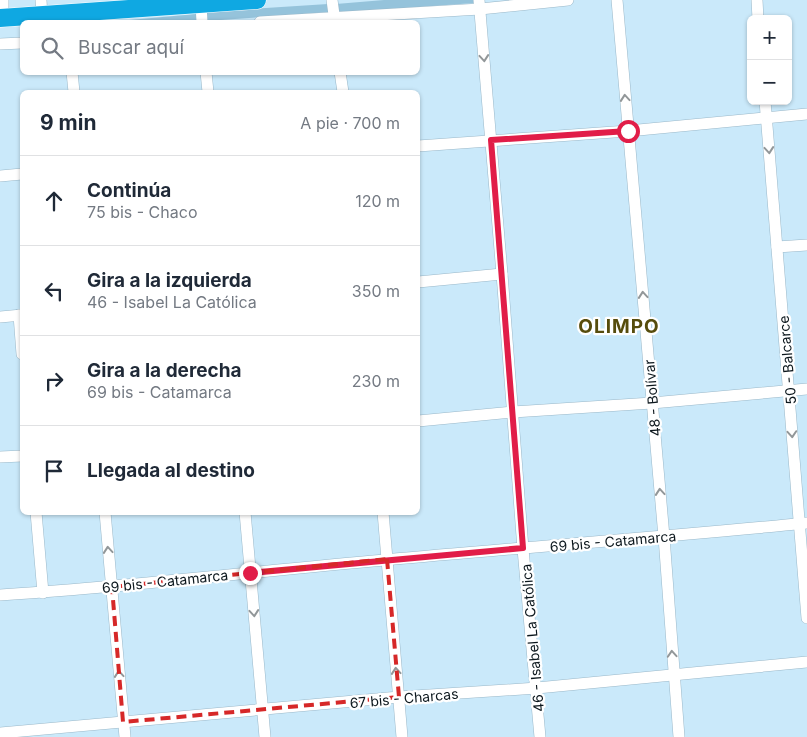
<!DOCTYPE html>
<html lang="es">
<head>
<meta charset="utf-8">
<style>
	:root { --surface:#fff; --page:#f2f2f3; --text:#1f2937; --muted:#747a83; --line:#e0e1e3 }
	body { margin:0; font-family:Inter,sans-serif; background:var(--page); color:var(--text) }
	.controls { position:absolute; right:15px; top:15px; display:grid; overflow:hidden; border-radius:8px; box-shadow:0 1px 4px #0004 }
	.controls button { width:45px; height:45px; display:grid; place-items:center; padding:0; border:0; border-bottom:1px solid var(--line); background:var(--surface); color:var(--text); font:25px sans-serif }
	.stop { position:absolute; width:15px; height:15px; margin:-11px; border:4px solid #e11d48; border-radius:50%; background:#fff }
	.stop.end { background:#e11d48; border-color:#fff; box-shadow:0 1px 5px #0008 }
	.list { margin:0; padding:0; list-style:none }
	h2 { display:flex; justify-content:space-between; align-items:center; height:65px; margin:0; padding:0 20px; font-size:21px }
	h2 small { font-size:16px; font-weight:400; color:var(--muted) }
	.list li { display:grid; grid-template-columns:32px 1fr auto; gap:15px; align-items:center; box-sizing:border-box; height:90px; padding:0 20px; border-top:1px solid var(--line) }
	.list b { display:block; font-size:19px; white-space:nowrap }
	.list p { margin:0; font-size:16px; white-space:nowrap; color:var(--muted) }
	.list em { font-size:16px; font-style:normal; color:var(--muted) }
	.icon { flex:none; width:28px; height:28px; fill:none; stroke:currentColor; stroke-width:2; stroke-linecap:round; stroke-linejoin:round }
	.map { position:relative; flex:none; width:807px; height:737px; overflow:hidden }
	.search { position:absolute; background:var(--surface); box-shadow:0 1px 4px #0004; left:20px; top:20px; width:400px; height:55px; display:flex; align-items:center; gap:12px; box-sizing:border-box; padding:0 18px; border-radius:8px; color:var(--muted); font-size:19px }
	.panel { position:absolute; background:var(--surface); box-shadow:0 1px 4px #0004; left:20px; top:90px; width:400px; height:425px; border-radius:8px }
	.map>svg:first-child { display:block }
</style>
</head>
<body>
<div class="map">
<svg width="807" height="737" viewBox="0 0 807 737">
	<rect width="100%" height="100%" fill="#cae9fa"/>
	<g fill="#95c3db">
		<polygon points="384,0 474,0 474,3 336,13 336,4"/>
		<polygon points="328,4 329,12 207,21 206,12"/>
		<polygon points="196,14 197,22 107,22"/>
	</g>
	<g fill="none" stroke-linecap="round" stroke-linejoin="round">
		<g stroke="#9ab8c9" stroke-width="12">
			<g id="minor">
				<polyline points="41,0 42,16"/>
				<polyline points="332,0 335,22"/>
				<polyline points="479,0 502,274 523,549 540,737"/>
				<polyline points="617,0 664,537 679,737"/>
				<polyline points="757,0 758,19"/>
				<polyline points="201,4 202,22"/>
				<polyline points="3,18 3,0"/>
				<polyline points="260,22 480,9 568,0"/>
				<polyline points="0,44 22,43"/>
				<polyline points="72,72 74,92"/>
				<polyline points="206,72 208,92"/>
				<polyline points="340,72 343,92"/>
				<polyline points="765,101 807,618"/>
				<polyline points="418,146 628,131 807,114"/>
				<polyline points="0,176 22,174"/>
				<polyline points="777,247 807,245"/>
				<polyline points="418,282 502,274"/>
				<polyline points="19,315 22,354"/>
				<polyline points="0,317 22,315"/>
				<polyline points="418,421 513,412 652,403 807,389"/>
				<polyline points="0,457 22,456"/>
				<polyline points="36,512 43,593"/>
				<polyline points="105,512 125,737"/>
				<polyline points="245,512 265,737"/>
				<polyline points="383,512 402,737"/>
				<path d="M 0,595 C 129,587 257,571 385,560 C 526,547 666,537 807,523"/>
				<polyline points="0,733 399,697 537,688 807,662"/>
			</g>
		</g>
		<g stroke="#fff" stroke-width="19">
			<polyline id="highway" points="0,18 257,0"/>
		</g>
		<use href="#minor" stroke="#fff" stroke-width="11"/>
		<use href="#highway" stroke="#0fa8e2" stroke-width="18"/>
	</g>
	<defs><path id="oneway-chevron" d="M-2-3.5L2.5 0L-2 3.5" fill="none" stroke-width="1.6" stroke-linecap="round" stroke-linejoin="round" transform="scale(1.25)"/></defs>
	<g stroke="#929799">
		<use href="#oneway-chevron" transform="translate(484 58) rotate(85)"/>
		<use href="#oneway-chevron" transform="translate(625 98) rotate(-95)"/>
		<use href="#oneway-chevron" transform="translate(769 150) rotate(85)"/>
		<use href="#oneway-chevron" transform="translate(643 295) rotate(-95)"/>
		<use href="#oneway-chevron" transform="translate(792 434) rotate(86)"/>
		<use href="#oneway-chevron" transform="translate(660 492) rotate(-95)"/>
		<use href="#oneway-chevron" transform="translate(108 550) rotate(-95)"/>
		<use href="#oneway-chevron" transform="translate(254 613) rotate(85)"/>
		<use href="#oneway-chevron" transform="translate(672 654) rotate(-94)"/>
		<use href="#oneway-chevron" transform="translate(396 671) rotate(-95)"/>
		<use href="#oneway-chevron" transform="translate(119 674) rotate(-95)"/>
	</g>
	<g fill="none" stroke-linecap="round" stroke-linejoin="round">
		<polyline stroke="#e11d48" stroke-width="6" points="250,573 523,548 491,140 628,131"/>
	</g>
	<path fill="none" stroke="#d62828" stroke-width="4" stroke-dasharray="10 6" stroke-linejoin="round" d="M 387,559 L 399,697 L 123,722 L 112,587 Z"/>
	<g text-anchor="middle" dominant-baseline="central" stroke-width="4.5" stroke-linejoin="round" paint-order="stroke">
		<g font-size="14" fill="#0c171d" stroke="#fff">
			<text transform="translate(787 360) rotate(-95)">50 - Balcarce</text>
			<text transform="translate(652 398) rotate(-95)">48 - Bolívar</text>
			<text transform="translate(613 541) rotate(-5)">69 bis - Catamarca</text>
			<text transform="translate(165 581) rotate(-6)">69 bis - Catamarca</text>
			<text transform="translate(532 638) rotate(-95)">46 - Isabel La Católica</text>
			<text transform="translate(404 698) rotate(-5)">67 bis - Charcas</text>
		</g>
		<g font-size="19" font-weight="bold" letter-spacing="1" fill="#564c0c" stroke="#fff">
			<text x="619" y="326">OLIMPO</text>
		</g>
	</g>
</svg>
<div class="controls">
<button>+</button>
<button>−</button>
</div>
<div class="stop" style="left:628px;top:131px"></div>
<div class="stop end" style="left:250px;top:573px"></div>
<div class="search"><svg class="icon" aria-label="search" viewBox="0 0 24 24"><circle cx="10" cy="10" r="6"/><path d="M15 15l6 6"/></svg>Buscar aquí</div>
<section class="panel">
<h2>9 min<small>A pie · 700 m</small></h2>
<ul class="list">
<li><svg class="icon" aria-label="ahead" viewBox="0 0 24 24"><path d="M12 20V5M6 11l6-6 6 6"/></svg><div><b>Continúa</b><p>75 bis - Chaco</p></div><em>120 m</em></li>
<li><svg class="icon" aria-label="left" viewBox="0 0 24 24"><path d="M17 20v-9H6M10 6l-5 5 5 5"/></svg><div><b>Gira a la izquierda</b><p>46 - Isabel La Católica</p></div><em>350 m</em></li>
<li><svg class="icon" aria-label="right" viewBox="0 0 24 24"><path d="M7 20v-9h11M14 6l5 5-5 5"/></svg><div><b>Gira a la derecha</b><p>69 bis - Catamarca</p></div><em>230 m</em></li>
<li><svg class="icon" aria-label="arrive" viewBox="0 0 24 24"><path d="M6 21V4h12l-3 4 3 4H6"/></svg><div><b>Llegada al destino</b></div></li>
</ul>
</section>
</div>
</body>
</html>
